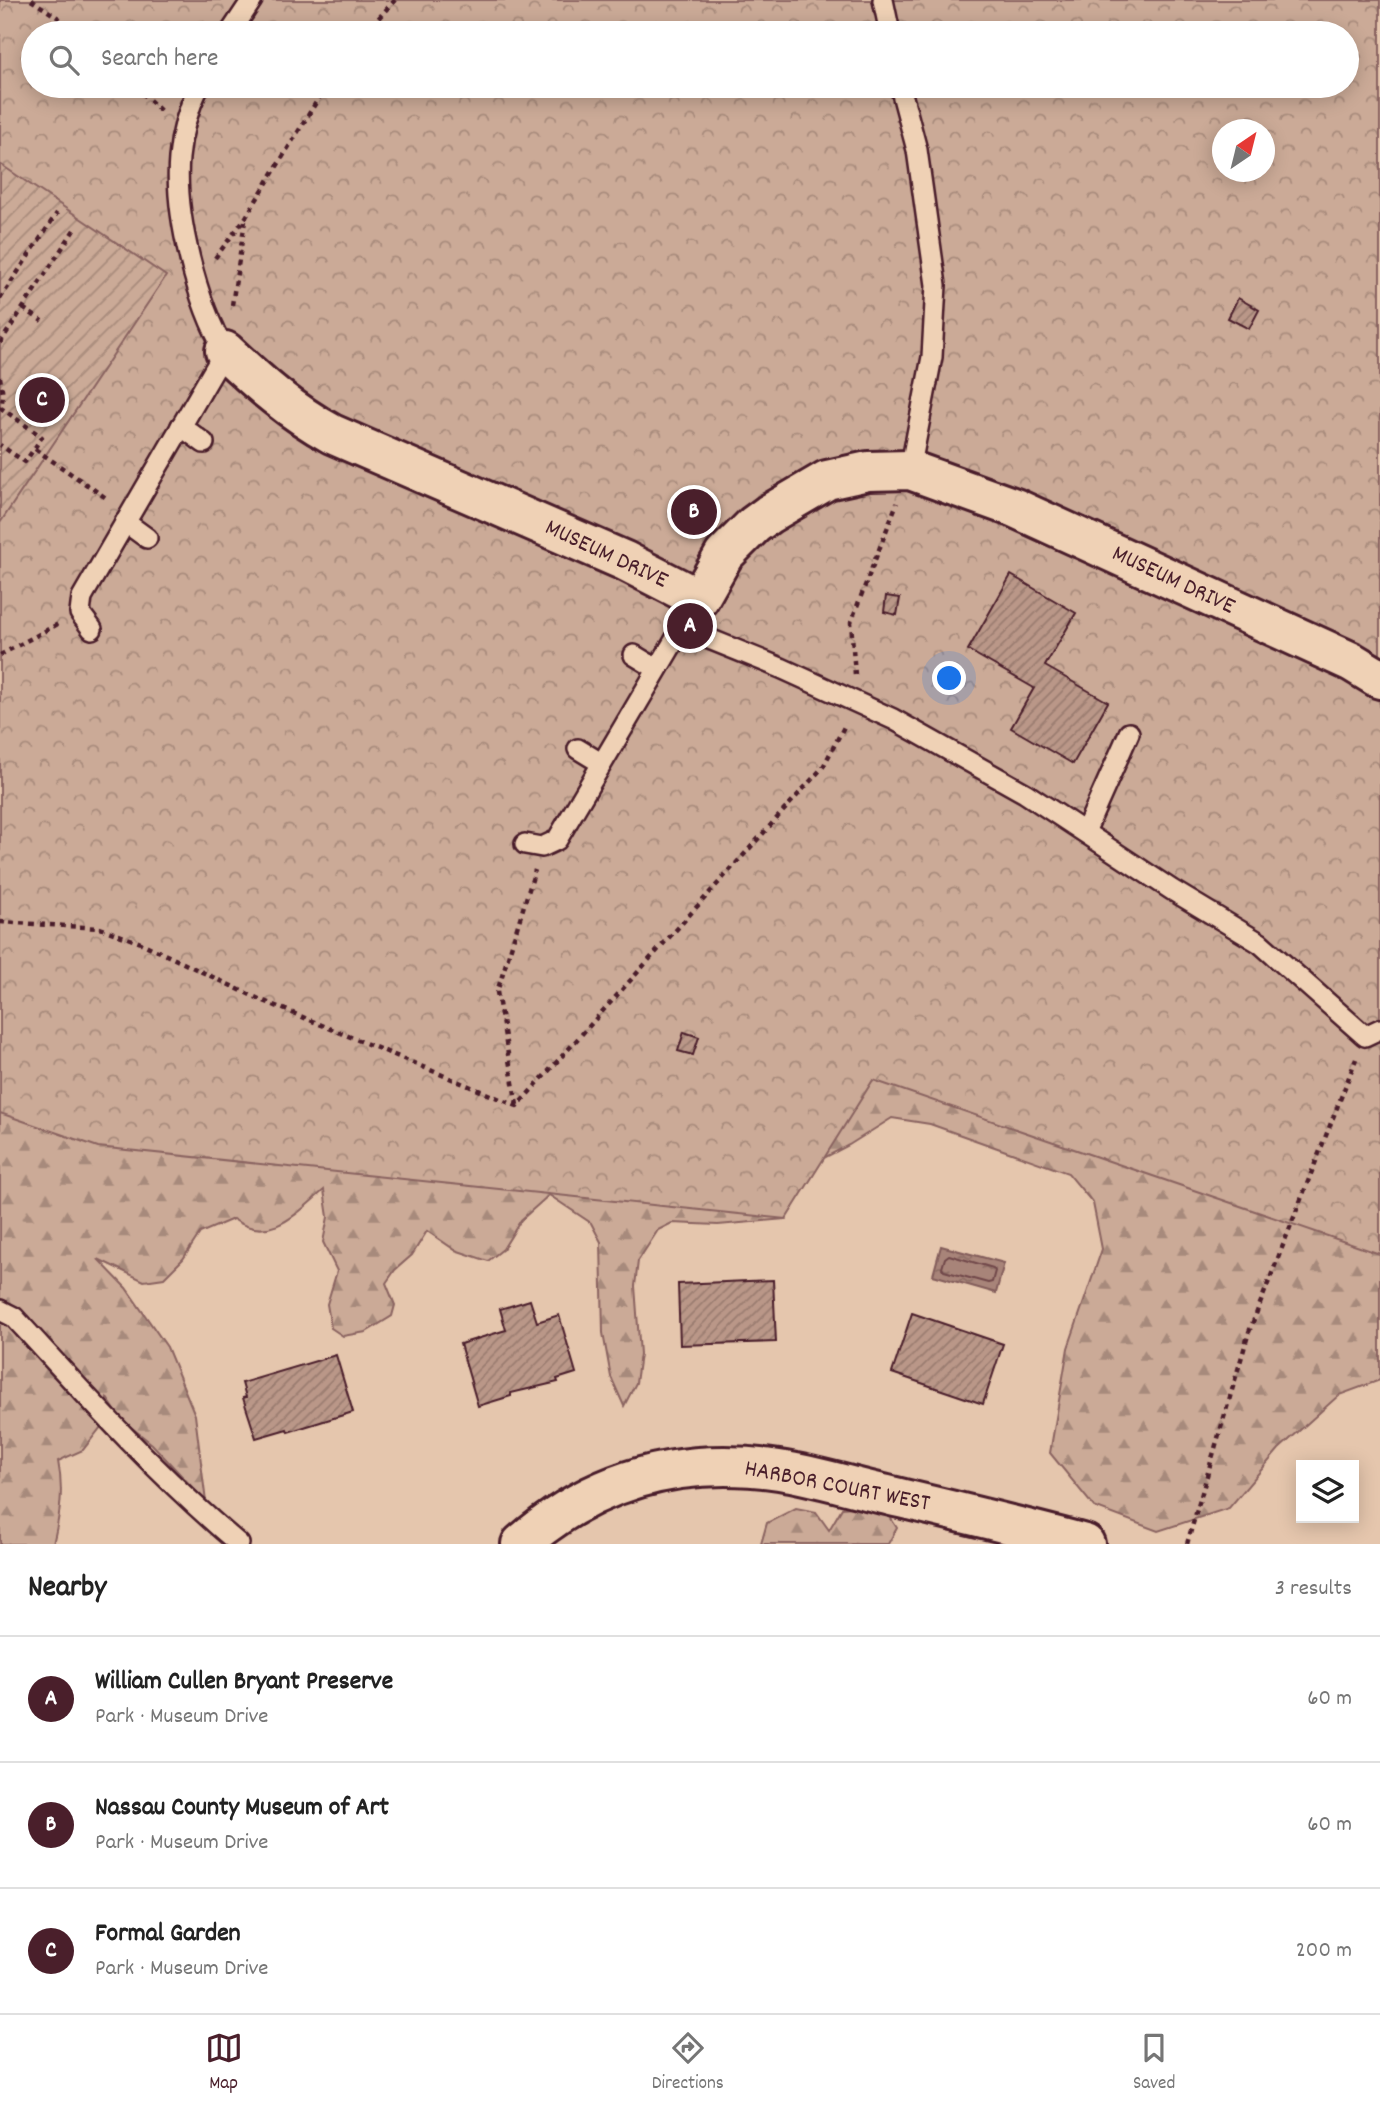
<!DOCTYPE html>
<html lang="en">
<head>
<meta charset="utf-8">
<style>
	:root { --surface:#fff; --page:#f6f6f6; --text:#222; --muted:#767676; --line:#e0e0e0; --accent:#4a1f2b }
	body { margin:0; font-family:Dekko,sans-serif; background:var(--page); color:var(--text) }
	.controls { position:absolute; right:21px; bottom:21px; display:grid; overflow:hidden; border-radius:0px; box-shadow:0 4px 18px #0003 }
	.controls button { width:63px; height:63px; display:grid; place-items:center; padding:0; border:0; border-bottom:2px solid var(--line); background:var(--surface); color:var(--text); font:35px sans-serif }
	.compass { position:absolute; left:1212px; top:119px; width:63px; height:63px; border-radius:50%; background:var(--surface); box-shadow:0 4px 18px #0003; rotate:35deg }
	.you { position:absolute; left:950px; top:679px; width:24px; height:24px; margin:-18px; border:5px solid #fff; border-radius:50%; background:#1a73e8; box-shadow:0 0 0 10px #1a73e833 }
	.badge { display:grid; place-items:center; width:46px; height:46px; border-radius:50%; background:var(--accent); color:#fff; font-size:23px; font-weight:700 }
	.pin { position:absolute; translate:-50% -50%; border:4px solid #fff; box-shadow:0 2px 7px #0006 }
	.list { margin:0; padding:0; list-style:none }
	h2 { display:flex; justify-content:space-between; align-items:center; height:91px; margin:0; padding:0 28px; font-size:30px }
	h2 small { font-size:23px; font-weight:400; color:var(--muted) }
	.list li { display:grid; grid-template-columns:46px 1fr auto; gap:21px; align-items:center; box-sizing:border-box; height:126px; padding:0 28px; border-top:2px solid var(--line) }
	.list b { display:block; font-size:26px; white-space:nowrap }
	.list p { margin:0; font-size:23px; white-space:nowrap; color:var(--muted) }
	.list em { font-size:23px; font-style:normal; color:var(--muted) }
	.icon { flex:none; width:38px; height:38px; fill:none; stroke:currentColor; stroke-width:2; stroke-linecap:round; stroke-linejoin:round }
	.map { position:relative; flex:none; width:1380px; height:1544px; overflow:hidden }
	.search { position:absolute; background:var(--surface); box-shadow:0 4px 18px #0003; left:21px; right:21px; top:21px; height:77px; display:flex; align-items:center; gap:18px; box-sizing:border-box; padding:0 24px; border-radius:38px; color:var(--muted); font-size:26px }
	.sheet { height:469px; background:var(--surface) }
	nav { display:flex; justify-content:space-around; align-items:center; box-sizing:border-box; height:98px; border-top:2px solid var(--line); background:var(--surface); font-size:19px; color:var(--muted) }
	nav a { display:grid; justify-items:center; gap:4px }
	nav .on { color:var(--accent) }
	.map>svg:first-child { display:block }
</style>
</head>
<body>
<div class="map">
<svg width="1380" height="1544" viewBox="0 0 1380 1544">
	<defs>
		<pattern id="forest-firs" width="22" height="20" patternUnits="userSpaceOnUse" patternTransform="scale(1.75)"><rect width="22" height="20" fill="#cbaa97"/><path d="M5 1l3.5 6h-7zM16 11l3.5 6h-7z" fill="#a78a7b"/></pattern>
		<pattern id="park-crowns" width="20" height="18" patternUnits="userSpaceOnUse" patternTransform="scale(1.75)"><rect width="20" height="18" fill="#cbaa97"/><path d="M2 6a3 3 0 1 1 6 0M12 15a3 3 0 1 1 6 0" fill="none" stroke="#a78a7b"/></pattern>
		<pattern id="garden-furrows" width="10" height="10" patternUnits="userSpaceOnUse" patternTransform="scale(1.75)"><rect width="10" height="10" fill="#cbaa97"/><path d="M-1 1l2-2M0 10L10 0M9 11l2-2" fill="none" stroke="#a78a7b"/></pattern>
		<pattern id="water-ripples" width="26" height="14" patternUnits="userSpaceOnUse" patternTransform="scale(1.75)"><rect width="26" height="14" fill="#a88479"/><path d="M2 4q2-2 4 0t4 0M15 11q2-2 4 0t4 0" fill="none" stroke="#8b6b63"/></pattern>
		<pattern id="building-hatch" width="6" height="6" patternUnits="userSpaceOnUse" patternTransform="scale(1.75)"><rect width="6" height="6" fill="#ba9788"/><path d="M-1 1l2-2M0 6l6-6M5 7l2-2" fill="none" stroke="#997b6f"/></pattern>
	</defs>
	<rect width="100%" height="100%" fill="#e5c6ad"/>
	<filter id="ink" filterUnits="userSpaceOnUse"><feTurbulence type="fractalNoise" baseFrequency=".0143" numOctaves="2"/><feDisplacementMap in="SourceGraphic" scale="14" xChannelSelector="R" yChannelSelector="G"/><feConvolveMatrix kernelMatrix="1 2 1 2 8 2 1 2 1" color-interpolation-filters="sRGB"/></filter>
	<g filter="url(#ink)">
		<g fill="url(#forest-firs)" stroke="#8a6461" stroke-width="2">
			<path d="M 0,730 L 1380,978 L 1380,1380 L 1339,1395 L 1279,1449 L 1229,1508 L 1158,1531 L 1094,1507 L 1050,1453 L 1068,1348 L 1102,1249 L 1093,1203 L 1068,1173 L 930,1124 L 892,1118 L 849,1145 L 799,1171 L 735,1170 L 786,1219 L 718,1225 L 672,1223 L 658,1230 L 638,1261 L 635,1286 L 640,1354 L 636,1383 L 624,1406 L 611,1377 L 603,1333 L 601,1242 L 591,1223 L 549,1195 L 521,1220 L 503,1249 L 488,1261 L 455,1250 L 427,1231 L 412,1255 L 395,1270 L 386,1283 L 395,1305 L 392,1316 L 366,1332 L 343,1336 L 331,1328 L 327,1304 L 337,1271 L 323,1242 L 328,1217 L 324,1190 C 297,1213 270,1245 233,1219 L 200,1233 L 183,1259 L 164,1278 L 144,1281 L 98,1259 L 126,1288 L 167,1347 L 195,1415 L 206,1502 L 152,1444 L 121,1419 L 107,1398 L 104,1423 L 83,1450 L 58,1461 C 64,1490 60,1515 53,1544 L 0,1544 Z"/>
			<polygon points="862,1506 890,1517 897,1528 888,1544 761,1544 767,1523 796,1508 816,1512 829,1530 842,1508"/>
		</g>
		<path fill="url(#park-crowns)" stroke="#8a6461" stroke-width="2" fill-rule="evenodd" d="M 0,0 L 1380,0 L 1380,1254 L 873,1080 L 786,1219 L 98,1147 L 0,1113 ZM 33,33 L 1347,33 L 1347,86 L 33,86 ZM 1222,130 L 1264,130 L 1264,172 L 1222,172 Z"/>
		<polygon fill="url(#garden-furrows)" stroke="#8a6461" stroke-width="2" points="0,164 166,276 0,523"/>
		<polygon fill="url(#water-ripples)" stroke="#825c5a" stroke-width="2" points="941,1246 1004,1263 996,1293 933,1275"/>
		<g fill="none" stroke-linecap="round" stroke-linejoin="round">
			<polygon stroke="#70474a" stroke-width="2" points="949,1255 993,1268 995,1271 992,1282 988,1283 944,1271 942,1268 945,1258"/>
		</g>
		<g fill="url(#building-hatch)" stroke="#4a1f2b" stroke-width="2">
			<polygon points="1238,298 1259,310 1249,329 1228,318"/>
			<polygon points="1011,575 1076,613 1045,666 1108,702 1073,764 1011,728 1034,688 968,650"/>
			<polygon points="886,596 900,598 897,615 884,612"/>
			<polygon points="684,1032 699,1037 693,1055 678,1051"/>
			<polygon points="773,1280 776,1342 680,1345 678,1284"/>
			<polygon points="530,1300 537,1322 559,1315 576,1373 557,1379 558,1382 511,1393 511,1396 478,1406 460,1344 506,1330 500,1309"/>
			<polygon points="912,1313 1003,1344 983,1404 892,1373"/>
			<polygon points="336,1355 353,1412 288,1432 287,1429 256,1438 243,1398 246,1397 242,1383"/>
		</g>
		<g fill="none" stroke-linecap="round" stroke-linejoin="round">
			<g stroke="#4a1f2b" stroke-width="24">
				<g id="lane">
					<polyline points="883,0 890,33"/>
					<polyline points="230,33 252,0"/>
					<polyline points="900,86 917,150 936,285 932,357 910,470"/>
					<polyline points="181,426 204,443"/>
					<polyline points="125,522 147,538"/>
					<polyline points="682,628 781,668 893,719 1025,793 1172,890 1260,943 1365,1036 1380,1029"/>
					<path d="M 92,629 L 80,613 L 82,597 L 225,351 C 197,304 174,214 179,158 C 181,133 188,109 199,86"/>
					<polyline points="634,655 657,669"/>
					<polyline points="578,749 601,763"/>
					<polyline points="1085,832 1129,733"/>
					<polyline points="525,844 542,847 557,840 699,599"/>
					<path d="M 0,1310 L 14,1317 C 86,1396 157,1475 239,1544"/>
				</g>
			</g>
			<g stroke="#4a1f2b" stroke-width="44">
				<g id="street">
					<path d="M 225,351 C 260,384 290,411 332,434 L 625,561 L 699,599 L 724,555 L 754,525 L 769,514 L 827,480 L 868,471 L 910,470 L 1015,508 L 1352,662 L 1380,679"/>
					<path d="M 521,1544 C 595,1478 682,1456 779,1470 C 813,1475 848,1486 883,1494 C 950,1510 1018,1526 1085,1544"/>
				</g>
			</g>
			<g stroke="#4a1f2b" stroke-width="4.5" stroke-dasharray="5 5" stroke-linecap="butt">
				<polyline points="31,0 63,21 77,33"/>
				<polyline points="365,33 395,0"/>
				<polyline points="135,86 163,113"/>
				<polyline points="215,258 246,217 326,86"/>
				<polyline points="0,299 57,213"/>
				<polyline points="232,305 245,221"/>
				<polyline points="23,308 42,321"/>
				<polyline points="0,343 76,227"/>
				<polyline points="0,377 3,396 1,408 42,437 25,462 0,445"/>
				<polyline points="35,449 109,500"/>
				<polyline points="0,655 58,624"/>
				<polyline points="855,675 851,622 897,503"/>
				<polyline points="0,922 100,928 141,943 259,999 517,1106 823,767 846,723"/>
				<polyline points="517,1105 497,992 535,870"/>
				<polyline points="1187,1544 1249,1332 1356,1059"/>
			</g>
			<use href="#lane" stroke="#efd1b5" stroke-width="19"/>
			<use href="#street" stroke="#efd1b5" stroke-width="38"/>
		</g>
	</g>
	<g text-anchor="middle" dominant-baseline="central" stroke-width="6" stroke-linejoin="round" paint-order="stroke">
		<g font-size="24" fill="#4a1f2b" stroke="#efd1b5">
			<text transform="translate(606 555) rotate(25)">MUSEUM DRIVE</text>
			<text transform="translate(1173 581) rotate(25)">MUSEUM DRIVE</text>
			<text transform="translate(837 1487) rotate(11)">HARBOR COURT WEST</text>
		</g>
	</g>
</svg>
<div class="controls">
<button><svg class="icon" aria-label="layers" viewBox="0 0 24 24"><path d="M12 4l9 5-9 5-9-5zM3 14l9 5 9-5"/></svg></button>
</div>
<svg class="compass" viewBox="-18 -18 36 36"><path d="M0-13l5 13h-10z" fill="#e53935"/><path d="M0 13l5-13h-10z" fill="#767676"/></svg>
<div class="you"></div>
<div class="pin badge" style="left:690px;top:626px">A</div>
<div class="pin badge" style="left:694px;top:512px">B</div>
<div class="pin badge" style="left:42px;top:400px">C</div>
<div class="search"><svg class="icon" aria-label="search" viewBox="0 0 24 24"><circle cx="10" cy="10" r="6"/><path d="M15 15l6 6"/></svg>Search here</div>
</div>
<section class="sheet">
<h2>Nearby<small>3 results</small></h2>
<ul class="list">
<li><span class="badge">A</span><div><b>William Cullen Bryant Preserve</b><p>Park · Museum Drive</p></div><em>60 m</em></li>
<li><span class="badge">B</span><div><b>Nassau County Museum of Art</b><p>Park · Museum Drive</p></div><em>60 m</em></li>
<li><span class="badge">C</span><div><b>Formal Garden</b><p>Park · Museum Drive</p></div><em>200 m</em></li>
</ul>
</section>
<nav>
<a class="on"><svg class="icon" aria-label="map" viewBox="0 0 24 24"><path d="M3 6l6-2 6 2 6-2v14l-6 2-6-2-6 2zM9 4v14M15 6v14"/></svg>Map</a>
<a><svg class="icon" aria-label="directions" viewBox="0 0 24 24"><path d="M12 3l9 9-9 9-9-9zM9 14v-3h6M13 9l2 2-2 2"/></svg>Directions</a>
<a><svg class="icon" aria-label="saved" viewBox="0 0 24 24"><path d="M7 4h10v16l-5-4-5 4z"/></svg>Saved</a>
</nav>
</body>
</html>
